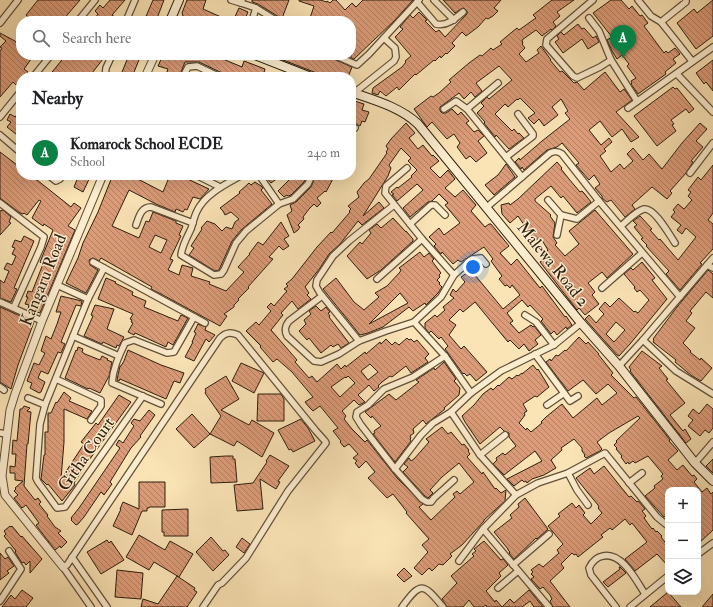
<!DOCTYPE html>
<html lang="en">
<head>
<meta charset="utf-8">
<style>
	:root { --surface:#fff; --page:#f6f6f6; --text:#202124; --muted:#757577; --line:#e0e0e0; --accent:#0b8043 }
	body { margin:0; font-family:"IM FELL Double Pica",serif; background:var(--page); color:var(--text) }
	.controls { position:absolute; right:12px; bottom:12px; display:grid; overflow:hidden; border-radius:8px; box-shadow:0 4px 16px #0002 }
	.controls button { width:36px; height:36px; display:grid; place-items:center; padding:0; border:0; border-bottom:1px solid var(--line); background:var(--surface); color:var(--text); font:20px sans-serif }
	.you { position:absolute; left:473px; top:267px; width:14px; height:14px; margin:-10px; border:3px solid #fff; border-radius:50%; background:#1a73e8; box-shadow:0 0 0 6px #1a73e833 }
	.badge { display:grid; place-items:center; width:26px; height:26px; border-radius:50%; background:var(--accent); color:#fff; font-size:13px; font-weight:700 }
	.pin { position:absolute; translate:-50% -33px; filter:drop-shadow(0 1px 2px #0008) }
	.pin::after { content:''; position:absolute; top:21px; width:14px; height:12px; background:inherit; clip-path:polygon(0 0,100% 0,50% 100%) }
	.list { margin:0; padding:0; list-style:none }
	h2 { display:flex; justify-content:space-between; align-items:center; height:52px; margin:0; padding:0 16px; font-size:17px }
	h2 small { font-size:13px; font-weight:400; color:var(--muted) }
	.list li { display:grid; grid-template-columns:26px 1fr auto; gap:12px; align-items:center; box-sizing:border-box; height:56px; padding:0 16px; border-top:1px solid var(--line) }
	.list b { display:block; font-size:15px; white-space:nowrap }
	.list p { margin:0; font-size:13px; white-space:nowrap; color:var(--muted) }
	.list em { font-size:13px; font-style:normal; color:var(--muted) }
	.icon { flex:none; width:22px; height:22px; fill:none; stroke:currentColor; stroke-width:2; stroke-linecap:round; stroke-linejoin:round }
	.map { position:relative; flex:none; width:713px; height:607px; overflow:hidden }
	.search { position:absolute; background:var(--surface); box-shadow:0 4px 16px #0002; left:16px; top:16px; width:340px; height:44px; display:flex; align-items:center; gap:10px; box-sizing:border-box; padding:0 14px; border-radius:16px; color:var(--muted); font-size:15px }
	.panel { position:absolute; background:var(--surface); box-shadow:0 4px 16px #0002; left:16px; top:72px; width:340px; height:108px; border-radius:16px }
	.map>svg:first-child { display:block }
</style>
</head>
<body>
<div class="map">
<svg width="713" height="607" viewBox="0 0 713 607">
	<defs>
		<pattern id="building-back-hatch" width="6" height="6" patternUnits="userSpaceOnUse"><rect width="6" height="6" fill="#dc9c79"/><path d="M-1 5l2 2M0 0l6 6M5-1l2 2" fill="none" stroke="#b37f62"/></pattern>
	</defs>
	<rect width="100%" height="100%" fill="#fae3b5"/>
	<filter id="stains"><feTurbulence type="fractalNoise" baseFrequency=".005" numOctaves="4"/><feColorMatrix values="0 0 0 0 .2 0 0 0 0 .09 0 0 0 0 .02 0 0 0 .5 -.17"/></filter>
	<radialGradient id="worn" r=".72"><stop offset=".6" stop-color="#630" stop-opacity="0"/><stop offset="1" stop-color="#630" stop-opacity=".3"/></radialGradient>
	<g fill="url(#building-back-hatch)" stroke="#2d1e0e" fill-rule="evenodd">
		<polygon points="38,0 80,0 62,21 33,21 26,15"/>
		<polygon points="110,0 125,0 112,15 121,21 93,21 98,14 95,11 100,5 103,8"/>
		<polygon points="153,0 164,0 156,21 144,21"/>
		<polygon points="187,0 206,0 203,9 230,21 185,21 182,13"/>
		<polygon points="252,0 289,0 281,21 279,17 258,4 252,2"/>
		<polygon points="299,0 320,0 327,2 327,1 330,3 333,0 336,0 345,10 352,3 356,7 363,0 413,0 394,21 354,59 351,58 351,21 309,21 314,6 299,1"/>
		<polygon points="443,0 501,0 494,8 498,11 493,16 488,19 486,18 478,27 466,36 462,32 452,43 455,46 447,54 446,53 441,58 440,56 435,61 434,60 416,75 415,74 399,90 397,87 386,96 380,91 378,95 372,93 373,88 402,67 406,62 405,61 411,56 395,37 403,29 400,27 410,15 413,18 419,12 427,20 425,21 436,32 439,30 445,37 467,14 467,11 464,8 461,9 455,13"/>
		<polygon points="552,0 574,0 557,12 560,16 553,22 556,26 552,30 551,29 542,36 536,30 522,40 523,43 522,44 525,48 519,54 526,62 539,53 537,50 541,46 551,60 550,60 560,72 562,71 574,83 577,82 584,90 605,72 620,92 624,89 632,100 616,112 639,137 631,142 622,129 612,137 600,121 589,130 601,145 609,138 612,142 604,149 606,151 600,156 611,172 620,164 624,169 633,161 627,154 633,148 643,160 649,154 662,169 682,143 700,123 707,129 696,141 703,147 691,161 693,162 686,173 670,191 672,193 667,199 652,187 632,205 635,209 625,217 611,200 607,202 602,198 602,196 595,188 600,184 594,175 589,180 576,165 579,163 562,143 557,147 547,150 524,170 522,167 521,169 515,162 519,158 520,160 542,141 570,119 565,113 568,111 561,99 552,107 558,115 544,126 539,119 534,124 528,118 535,113 520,98 518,100 517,99 508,107 505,104 495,114 512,131 514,129 518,134 519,133 524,138 509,149 496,135 495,137 484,123 485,122 477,113 484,106 481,103 487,97 489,99 512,80 499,66 476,83 482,91 475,97 471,92 464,99 459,93 440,107 440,111 442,113 446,113 452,109 458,115 461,112 469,121 466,123 474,132 478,130 484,136 478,141 487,153 476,162 470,156 466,159 457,147 460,143 454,134 447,139 432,122 427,127 414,109 431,96 433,97 439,93 451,82 449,80 469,63 480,55 482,56 491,48 493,50 502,44 500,42 512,32 517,28 519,30 533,20 536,18 533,15"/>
		<polygon points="611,0 621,0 629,9 632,6 640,16 642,15 648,23 644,26 664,53 666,51 668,53 675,48 680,54 673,59 676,63 665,72 666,74 638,94 631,84 632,83 631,81 636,78 627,66 629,64 622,55 617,59 612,51 607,40 612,37 593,13"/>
		<polygon points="713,0 713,36 696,49 677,23 694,9 697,13"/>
		<polygon points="239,8 248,12 244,21 233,21"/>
		<polygon points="578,24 582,29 584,28 593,38 596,36 599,42 588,49 582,39 563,53 555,42 559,39 557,36 561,32 564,35"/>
		<polygon points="0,33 15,41 21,49 21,55 34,55 24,69 28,72 24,77 21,77 21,80 16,85 13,82 0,97 0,51 2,48 0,47 6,41 0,36"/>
		<polygon points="66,55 106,55 89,77 48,77"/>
		<polygon points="129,55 141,55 132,77 120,77"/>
		<polygon points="163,55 182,55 190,58 191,55 219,55 218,57 242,67 244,61 265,69 263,77 240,77 231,73 229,77 225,77 222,73 199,62 185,62 179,77 165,77 168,69 158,66"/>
		<polygon points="270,55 319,55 326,57 327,56 352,67 348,77 341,75 341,77 327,77"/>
		<polygon points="713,60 713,91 706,82 704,84 696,73"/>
		<polygon points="673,87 675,89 677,88 694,109 689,113 686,109 671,120 674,124 672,125 676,131 657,146 634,116"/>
		<polygon points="351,100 364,104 362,110 369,112 365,122 362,121 360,126 352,122 354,116 351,115"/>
		<polygon points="21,110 21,138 7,127 11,122 7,120 10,114 15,117"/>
		<path d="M 406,123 L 415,133 L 409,138 L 418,149 L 423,145 L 432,156 L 433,155 L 439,161 L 430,168 L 440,178 L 448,170 L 455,179 L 445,188 L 455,197 L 463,190 L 476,205 L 471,211 L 485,227 L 489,224 L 491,224 L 509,246 L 500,253 L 511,265 L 517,259 L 540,288 L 542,286 L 565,317 L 566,316 L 572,325 L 567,329 L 566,327 L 557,335 L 554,331 L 551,334 L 541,321 L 543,319 L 530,305 L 528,307 L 522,300 L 507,313 L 513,321 L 510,323 L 519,333 L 531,325 L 533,327 L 534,326 L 541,335 L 535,340 L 538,344 L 529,351 L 524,344 L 519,349 L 510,340 L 508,342 L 475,302 L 463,312 L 460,309 L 449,320 L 456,325 L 449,335 L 461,349 L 464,346 L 487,372 L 476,381 L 470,374 L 467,376 L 464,373 L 463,374 L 445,349 L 448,346 L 441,337 L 439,339 L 431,331 L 429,333 L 425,328 L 425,323 L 435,315 L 437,317 L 445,310 L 443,307 L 454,298 L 450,295 L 453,289 L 456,292 L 465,282 L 461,277 L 470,271 L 473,276 L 475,275 L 479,280 L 503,309 L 520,295 L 512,285 L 510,288 L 507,285 L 505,286 L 499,279 L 502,276 L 491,261 L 493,259 L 484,247 L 461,262 L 458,260 L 453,264 L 442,252 L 441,254 L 434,246 L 436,244 L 429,237 L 439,228 L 444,235 L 460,223 L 445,205 L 448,203 L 439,194 L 432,201 L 428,202 L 410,217 L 403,208 L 423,190 L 417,184 L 397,201 L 392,195 L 394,194 L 391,192 L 397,187 L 398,188 L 412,177 L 411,176 L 417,170 L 408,161 L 411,158 L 401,148 L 389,165 L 391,168 L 388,176 L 363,216 L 379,202 L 384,208 L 362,225 L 358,221 L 340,244 L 329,254 L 320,268 L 305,287 L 309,293 L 307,295 L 311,299 L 298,309 L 292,301 L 281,313 L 283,315 L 271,330 L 297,360 L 295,362 L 309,378 L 312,376 L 317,382 L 337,364 L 341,369 L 345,365 L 346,367 L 365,352 L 366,354 L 380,342 L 381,344 L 386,339 L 392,345 L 395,342 L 399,345 L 407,338 L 409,340 L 411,339 L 414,342 L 417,340 L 429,354 L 425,358 L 428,362 L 411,373 L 406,366 L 392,377 L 390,376 L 382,382 L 378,386 L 379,387 L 374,391 L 369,385 L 358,395 L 365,402 L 359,405 L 354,400 L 342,411 L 346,416 L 344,419 L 352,429 L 365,442 L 367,440 L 397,478 L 423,504 L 419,507 L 431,520 L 455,497 L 453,494 L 457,491 L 460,494 L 474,482 L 459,463 L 442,477 L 430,490 L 433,493 L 428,498 L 425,496 L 403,472 L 408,467 L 404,464 L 409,458 L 411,461 L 414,459 L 429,442 L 426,439 L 442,427 L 448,434 L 451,432 L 462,445 L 464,444 L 469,450 L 468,451 L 470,454 L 467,457 L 482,474 L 483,472 L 495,489 L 496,488 L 501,493 L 506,490 L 505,501 L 484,520 L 484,521 L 462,545 L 450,554 L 452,556 L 443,565 L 439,564 L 432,571 L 429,568 L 422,575 L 414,568 L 428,552 L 422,545 L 429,539 L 406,513 L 407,512 L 393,494 L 387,498 L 368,478 L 375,472 L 366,461 L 359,468 L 355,463 L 357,461 L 353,458 L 358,454 L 349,444 L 344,447 L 340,442 L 341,441 L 333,431 L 338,428 L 320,406 L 313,411 L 309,407 L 305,402 L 313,397 L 292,372 L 277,359 L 273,362 L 260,347 L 261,346 L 246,331 L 256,322 L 259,325 L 271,311 L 267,307 L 271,303 L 274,306 L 287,291 L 284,289 L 288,286 L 286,284 L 292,279 L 317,247 L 331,232 L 332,233 L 350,212 L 349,211 L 351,209 L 348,206 L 359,197 L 357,192 L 364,183 L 369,179 L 387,153 L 386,152 L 388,149 L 386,146 L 391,139 ZM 370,364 L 378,372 L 368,380 L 361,371 ZM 348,376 L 355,383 L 340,397 L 331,387 L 345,377 L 346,378 Z"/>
		<polygon points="0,152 21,168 21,175 28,175 37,180 71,207 74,203 81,208 68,226 75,230 40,313 28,309 29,305 25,304 28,297 26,297 28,291 32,292 43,264 40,262 53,230 44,224 43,226 32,218 41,201 39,200 27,215 24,213 23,214 20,213 0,198"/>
		<polygon points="557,162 562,168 561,169 569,179 580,192 582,191 584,193 591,202 577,213 563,196 561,198 551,186 535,199 535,201 551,215 550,216 555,223 553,237 557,243 555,245 565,256 579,244 569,231 595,210 633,254 607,278 602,272 588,283 595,292 592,295 599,304 585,315 579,308 577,310 540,262 547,257 544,254 548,250 540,237 535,241 518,216 510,223 502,214 501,205 509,203 510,205 518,199"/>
		<polygon points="506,164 515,177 494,195 485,185 498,175"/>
		<polygon points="713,165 713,213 708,220 713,224 713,249 700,263 702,264 680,290 666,274 669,271 646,246 647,245 641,239 643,238 634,227 637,225 633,221 640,216 641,217 652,229 650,230 659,240 660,239 678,260 696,237 686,228 682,234 677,230 681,225 671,217 675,212 673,210 678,204 684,209 692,200 688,196 691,192 688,190 698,177 701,180"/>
		<polygon points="79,175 91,175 83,192 74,187"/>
		<path d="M 120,175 L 135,175 L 134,177 L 163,192 L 168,180 L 158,175 L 179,175 L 209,189 L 200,199 L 193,197 L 187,210 L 185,209 L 183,212 L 176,209 L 175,212 L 156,204 L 129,190 L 112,226 L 139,238 L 146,221 L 149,222 L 153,212 L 176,221 L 176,223 L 183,226 L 179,235 L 181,236 L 170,259 L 173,260 L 168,270 L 179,275 L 182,265 L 193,268 L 191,276 L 210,282 L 209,284 L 226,291 L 244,272 L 238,267 L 250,254 L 249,254 L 258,242 L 263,245 L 281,222 L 289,236 L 284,239 L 289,246 L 283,250 L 279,246 L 269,257 L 273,259 L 248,287 L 249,288 L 238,299 L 239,300 L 234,305 L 234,307 L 224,314 L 227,316 L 220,326 L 161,294 L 151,289 L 152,287 L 101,258 L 99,261 L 93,258 L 89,260 L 90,265 L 98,270 L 86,293 L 66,283 L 78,258 L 83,243 L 98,212 L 112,177 L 118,180 ZM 155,235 L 167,240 L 161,253 L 149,247 Z"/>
		<polygon points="264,175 282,175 271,183"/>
		<polygon points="294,175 307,175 304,182 291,195 288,196 287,195 284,197 278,191"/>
		<polygon points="316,175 335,175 326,192 325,191 317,198 321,203 317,207 314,204 309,209 303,217 304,219 298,225 300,227 298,230 294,233 287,215 292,211 290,205 296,202 311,187"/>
		<polygon points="255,182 261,186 263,188 261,190 272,204 241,230 232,241 219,270 215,271 189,255 194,248 191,246 202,229 201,228 207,221 215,224 222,231 226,227 232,229 235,222 239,219 231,212 225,215 223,211 220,208 240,193 239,192 249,183 251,185"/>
		<polygon points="3,210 11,217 9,222 11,223 0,235 0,211"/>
		<polygon points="393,218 406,232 406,231 413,239 413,241 381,270 367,279 347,256 360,242 362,244 371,233 369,230 377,224 381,228"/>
		<polygon points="24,236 34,241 14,288 17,289 11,302 0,298 0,280 4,283 9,271 4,269 7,263 12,265 16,256 12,254 15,248 12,247 15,240 21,242"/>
		<path d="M 420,252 L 424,257 L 429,253 L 434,259 L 432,261 L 441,273 L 439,275 L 440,277 L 437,280 L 440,283 L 439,284 L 442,287 L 438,293 L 426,305 L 425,303 L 413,311 L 409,307 L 383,327 L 368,333 L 360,335 L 323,289 L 336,278 L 354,302 L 364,310 L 379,297 L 375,293 L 387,286 L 400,272 L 401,270 L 399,268 ZM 400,293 L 408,303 L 369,324 Z"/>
		<path d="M 642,262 L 655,278 L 652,280 L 667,299 L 630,344 L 619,356 L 617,355 L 585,319 L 589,315 L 596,323 L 604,314 L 599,309 L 605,302 L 610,307 L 619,298 L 634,312 L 635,311 L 638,313 L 649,300 L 640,290 L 637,292 L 634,288 L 635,287 L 624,274 L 631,268 L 633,270 ZM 616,322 L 625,330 L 614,342 L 606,334 Z"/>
		<polygon points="708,270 713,274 713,298 706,292 690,311 692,313 686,321 695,328 683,343 691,351 690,352 700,360 701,358 712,368 701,381 692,376 675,362 676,360 653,342 654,340 653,339 677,307"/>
		<polygon points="106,278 116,282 115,283 133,292 132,295 146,301 144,307 178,321 181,315 188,318 173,345 168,342 166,347 135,333 134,335 128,332 133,323 131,322 132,320 130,319 133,314 98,299"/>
		<polygon points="61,296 82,301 81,306 76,305 61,342 65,344 61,353 58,352 48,374 41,371 38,378 45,382 41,392 39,393 30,388 32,383 27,381 34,363 39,365 45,353 41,351 46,336 51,339 57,324 61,312 56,312"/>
		<polygon points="95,305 114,309 107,329 124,337 119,346 117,345 116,348 103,342 102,344 84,336 93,316 91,315"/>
		<polygon points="316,306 321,311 326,307 330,312 328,313 330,316 329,317 349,343 341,348 338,344 333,347 331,345 321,353 309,338 307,340 299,331 306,324 304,320 311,314 309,311"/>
		<polygon points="0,307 34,322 18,365 11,389 0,382"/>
		<polygon points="198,324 206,327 205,330 215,335 209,342 206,339 194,361 185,357 193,342 192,342 196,333 194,332"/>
		<polygon points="579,337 586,344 588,342 599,354 598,354 613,373 611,375 634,398 636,397 670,440 669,441 678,451 668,460 677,470 683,465 692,476 694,475 697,479 694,482 702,492 707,488 711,494 713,492 713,530 698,544 698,490 668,490 668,493 665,496 668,499 668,514 664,517 645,496 655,488 654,486 663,479 661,476 663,474 648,456 635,463 633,461 629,464 628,462 626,464 621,457 622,456 616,449 617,448 614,445 617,442 616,441 640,418 638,416 609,433 597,442 602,449 600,451 586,458 584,456 585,455 582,451 582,448 574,439 561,448 562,450 551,460 556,468 544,475 532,479 527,483 526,481 524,482 522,480 514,486 507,479 542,461 535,451 504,475 493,464 497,460 496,458 503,453 505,455 516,446 509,437 509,433 504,431 500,427 480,444 465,422 462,416 474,405 483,394 491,388 493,390 498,385 499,386 509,377 512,379 517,375 518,376 522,373 522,374 533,365 537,370 538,369 549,387 537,397 535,396 523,404 527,411 524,413 525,415 519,423 526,430 527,428 531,432 542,423 541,422 546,417 562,404 573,418 597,398 602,405 617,393 608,384 596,394 583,380 568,391 546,362 550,359 551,361 556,355 558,356 565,350 566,351"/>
		<polygon points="78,347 83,349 82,352 85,354 100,360 102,356 108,359 107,360 112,362 109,376 100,393 89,388 88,389 65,378 76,350 77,351"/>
		<polygon points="128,350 161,365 184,373 180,383 174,381 166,399 120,379 119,381 117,380 120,366 121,366 124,361"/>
		<polygon points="642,351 662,366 659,368 668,379 666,380 685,403 670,415 683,431 685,429 691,439 686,443 630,371 631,370 629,367"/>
		<polygon points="444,362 456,379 454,381 460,388 459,395 444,408 445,409 426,424 423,420 413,429 414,433 410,436 411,438 410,439 411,441 395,462 373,434 375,433 374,431 381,426 372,416 371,418 365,412 389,394 396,400 419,382 416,380 434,368 435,370"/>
		<polygon points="241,363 264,373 254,393 232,381"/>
		<polygon points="226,376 239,399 221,410 249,425 252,420 274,433 262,457 237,441 234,446 210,434 194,448 176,429 192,414 210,434 221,416 205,393 206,391 205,389"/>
		<polygon points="64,392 71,398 69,401 92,411 87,419 64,409 64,442 61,479 84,444 81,442 96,423 98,425 119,395 131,402 87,463 74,483 75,485 62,501 48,484 47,485 41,479 44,455 45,455 45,432 48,432 48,413 51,413 56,402 57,403"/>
		<polygon points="258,394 281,394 284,399 284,421 257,421"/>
		<polygon points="707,404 713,409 713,428 709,433 705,430 700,436 688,426 693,420 688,416 693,409 699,414"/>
		<polygon points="24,406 30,408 27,411 31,412 28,444 27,444 24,486 35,500 38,498 41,502 39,504 48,515 47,516 55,527 61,531 58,533 67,542 61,548 60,546 55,550 36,525 39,523 26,505 22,508 14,498 18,495 14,491 16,489 15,488 23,481 15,480 15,473 10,473 10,466 15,467 16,454 12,454 13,440 17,441 20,409 22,409"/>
		<polygon points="149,410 155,415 140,436 141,437 131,448 110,482 112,484 104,495 101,492 84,517 78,524 76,525 71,520 72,519 71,518 79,508 120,448 116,445 119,440 123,443 130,432 134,426 131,423 134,419 140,421"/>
		<polygon points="301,419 308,428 315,441 293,452 291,449 289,450 278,430"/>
		<polygon points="270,455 289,466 278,481 280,482 276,489 260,479 263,509 237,511 234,485 253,483 267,462 266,461"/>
		<polygon points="226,456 233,456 233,459 235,459 237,482 211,483 210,457"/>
		<polygon points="713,459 713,473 706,466"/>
		<polygon points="604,466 629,497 631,496 637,502 638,501 645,509 642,511 646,516 644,518 652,529 653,528 656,532 657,531 662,536 661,537 668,546 668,566 657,554 635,571 625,559 647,542 632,523 630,525 625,519 612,530 610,528 601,535 603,537 578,557 576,554 574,555 572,553 561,564 564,568 550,581 570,607 553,607 550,601 552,599 550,595 543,587 540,589 531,579 534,577 531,574 533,572 531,570 539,564 543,567 559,553 557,550 563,544 548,526 560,516 558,514 572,503 576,508 579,505 585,513 583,515 591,524 602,513 598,508 599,507 598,505 588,493 576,478 590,468 594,474"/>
		<polygon points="139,482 165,482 165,507 149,507 149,508 147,508 147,511 142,511 132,535 113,526 121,509 120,509 123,502 139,509"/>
		<polygon points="525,498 548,529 537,539 536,538 514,559 509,553 510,552 508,550 508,549 494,532 512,518 510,515 519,507 518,504"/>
		<polygon points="188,509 188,536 164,536 164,532 162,532 162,510"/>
		<polygon points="10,526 11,527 12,526 21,537 22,536 42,559 30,573 30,561 26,565 24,562 22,563 15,552 16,551 4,536 6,534 4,531"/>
		<polygon points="139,535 165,550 170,541 193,554 179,577 154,562 149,570 126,557"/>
		<polygon points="211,537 223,551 225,550 229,555 213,571 196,552"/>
		<polygon points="242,538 250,544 244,553 236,547"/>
		<polygon points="107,540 109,543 111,541 124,560 101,574 87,552"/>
		<polygon points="484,541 501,560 503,559 508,565 499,573 501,576 486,591 495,602 496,600 502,607 510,599 514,603 529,590 543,607 534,607 530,601 522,607 487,607 486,605 483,607 474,607 469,600 463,607 447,607 442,599 457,583 451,576 474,556 472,554 476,551 474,549"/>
		<polygon points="0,553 5,559 8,557 14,566 7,571 9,573 0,580"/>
		<polygon points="619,567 620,567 626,573 608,587 603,582 620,569"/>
		<polygon points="404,568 412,576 404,582 397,575"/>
		<polygon points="117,570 143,573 141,599 115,597"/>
		<polygon points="177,576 195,588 194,590 197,592 187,607 141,607 143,599 158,604"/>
		<polygon points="22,590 33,598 26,607 2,607 11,595 15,599"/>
		<polygon points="668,592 681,607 650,607"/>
		<polygon points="713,594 713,607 702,607"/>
	</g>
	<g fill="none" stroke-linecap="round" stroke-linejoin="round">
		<g stroke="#604f38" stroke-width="8">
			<g id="minor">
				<polyline points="231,0 241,3"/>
				<polyline points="242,0 241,3 256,8 252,21"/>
				<polyline points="434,0 454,20"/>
				<polyline points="593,0 547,39 546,45 573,76 577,78 600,67 611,60"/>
				<polyline points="638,0 651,16 661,22 686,2 686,0"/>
				<path d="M 417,2 L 436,24 C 446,27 456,18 463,12"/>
				<polyline points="256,8 277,21"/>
				<polyline points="589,18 599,31 611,60 637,101"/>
				<polyline points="78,21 95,0"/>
				<polyline points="126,21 135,0"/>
				<polyline points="661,22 692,61"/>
				<polyline points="0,23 18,0"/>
				<polyline points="334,55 357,65 369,54 419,0"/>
				<polyline points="677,74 713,112"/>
				<polyline points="33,77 51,55"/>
				<polyline points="105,77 106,68 112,55"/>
				<polyline points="183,77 188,67 197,66 220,77"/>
				<polyline points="354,93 394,61 396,57 395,48 384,38"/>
				<polyline points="628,108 713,47"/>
				<polyline points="444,109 456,101 467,109 522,177"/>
				<polyline points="467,109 498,83"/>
				<polyline points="0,117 21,91"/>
				<polyline points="351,126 355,128"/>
				<polyline points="0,135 21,153"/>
				<polyline points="506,157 533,136 533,134 518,114"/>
				<polyline points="407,168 386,186 385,193 422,239 454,275"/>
				<polyline points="690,173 713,143"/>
				<polyline points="48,175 56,181 60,179 62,175"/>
				<polyline points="196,175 220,187"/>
				<path d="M 242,175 C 226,184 205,194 197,211 C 194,217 193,223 191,229 C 187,237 182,246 181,255 L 214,275 L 221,274 L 224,270 L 236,243 L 246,231 L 279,204 L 293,199 L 308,184 L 312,175"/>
				<polyline points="259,175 279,204"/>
				<polyline points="548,200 561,215 577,219 599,201"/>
				<polyline points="0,203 44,237 41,247 14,307"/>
				<path d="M 487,207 L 550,153 C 555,151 558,151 562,154 L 599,201 L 680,297"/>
				<polyline points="410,224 431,205 435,205 445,215"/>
				<path d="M 136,225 C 139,217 141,207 151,207 L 193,223"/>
				<path d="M 621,226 C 627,221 636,211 644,209 C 654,207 669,234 675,243"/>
				<polyline points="557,235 561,215"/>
				<polyline points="93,262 205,323"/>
				<polyline points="707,265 713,268"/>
				<polyline points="104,268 88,299 45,405 40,424 36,478 38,482 57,508 65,507 143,396"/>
				<polyline points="377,279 422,239"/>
				<polyline points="57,285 88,299"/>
				<polyline points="602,288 642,253"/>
				<path d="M 322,296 L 289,321 C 285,326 284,330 287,336 L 314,361 L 321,362 L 339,354 L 359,341 L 386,331 L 414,322 L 441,297 L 454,275 L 472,259 L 481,258 L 486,264"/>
				<polyline points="0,302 42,321"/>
				<polyline points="525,315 536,322 554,345"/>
				<polyline points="414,322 445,356 471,393"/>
				<polyline points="73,336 119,356"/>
				<polyline points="643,340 676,371 713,394"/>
				<polyline points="359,341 320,293 316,286 317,280 333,256 349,241 394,205"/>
				<polyline points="535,354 570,401 578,396"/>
				<polyline points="445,356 413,377 384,389 368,405 357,412 356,417 361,425 395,469 422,499 427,502 431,502 434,498 454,480"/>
				<polyline points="619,366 643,340 713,258"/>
				<polyline points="56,379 101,400 101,406 91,420"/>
				<polyline points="0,387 4,390"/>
				<polyline points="28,398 45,405"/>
				<path d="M 161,404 L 112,383 C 113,368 119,356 125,343 L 134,340 L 167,353 L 174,352 L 194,317"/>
				<polyline points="547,405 563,394"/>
				<polyline points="451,412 480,455 516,495"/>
				<polyline points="0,433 7,434"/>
				<polyline points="480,455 505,435"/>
				<polyline points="695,463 713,442"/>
				<polyline points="395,469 421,435 433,423 451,412 471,393 501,371 554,345 581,323"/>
				<polyline points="568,473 577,490 588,505"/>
				<polyline points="629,483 642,473"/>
				<polyline points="483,529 549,607"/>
				<polyline points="698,554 713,543"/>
				<polyline points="72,557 107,607"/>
				<polyline points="459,561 483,529 516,495 538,483 568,473 605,453 657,517 668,526"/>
				<polyline points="513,565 549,534"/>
				<polyline points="498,588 518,571"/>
				<polyline points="0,601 21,569 9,551"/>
				<path d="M 91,607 L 63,567 L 67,565 L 220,338 C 226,332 231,332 238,335 L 316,431 L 325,441 L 326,443 L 288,491 L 246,558 L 222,583 L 218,585 L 203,607"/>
				<path d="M 402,607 C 421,581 423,583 443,607"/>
				<path d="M 616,607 L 591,575 L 589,568 C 592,562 596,557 603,556 C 622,552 636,580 645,594"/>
				<polyline points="630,607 668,576"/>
			</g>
		</g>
		<g stroke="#604f38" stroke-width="9">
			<g id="tertiary">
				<polyline points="145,77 155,55"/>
				<polyline points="63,567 5,495 2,476 10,410 15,394 42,321 103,175"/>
			</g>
		</g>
		<g stroke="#2d1e0e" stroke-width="10">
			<g id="secondary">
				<polyline points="170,21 179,0"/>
				<polyline points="255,55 311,77"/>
				<path d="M 351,92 C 374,100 400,107 418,124 L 581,323 L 619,366 L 695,463 L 713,481"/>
			</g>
		</g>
		<use href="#minor" stroke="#fcedcf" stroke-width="5.5"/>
		<use href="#tertiary" stroke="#fcedcf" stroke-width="7"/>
		<use href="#secondary" stroke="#fcedcf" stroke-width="8"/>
	</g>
	<g text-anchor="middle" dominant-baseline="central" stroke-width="3" stroke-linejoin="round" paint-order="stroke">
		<g font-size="17" fill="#2d1e0e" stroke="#fcedcf">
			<text transform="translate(553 264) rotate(51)">Malewa Road 2</text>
			<text transform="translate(43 280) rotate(-68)">Kangaru Road</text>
			<text transform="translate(86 454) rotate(-55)">Githa Court</text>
		</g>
	</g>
	<rect width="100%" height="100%" filter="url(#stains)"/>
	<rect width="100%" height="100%" fill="url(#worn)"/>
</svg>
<div class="controls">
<button>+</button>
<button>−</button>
<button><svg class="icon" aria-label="layers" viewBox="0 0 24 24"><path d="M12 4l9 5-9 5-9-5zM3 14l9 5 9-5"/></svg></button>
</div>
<div class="you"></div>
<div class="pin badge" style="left:623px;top:58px">A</div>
<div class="search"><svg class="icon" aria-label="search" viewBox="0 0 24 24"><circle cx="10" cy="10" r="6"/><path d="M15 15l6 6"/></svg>Search here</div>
<section class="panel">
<h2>Nearby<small></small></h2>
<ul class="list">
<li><span class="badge">A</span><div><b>Komarock School ECDE</b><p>School</p></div><em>240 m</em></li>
</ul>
</section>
</div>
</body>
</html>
